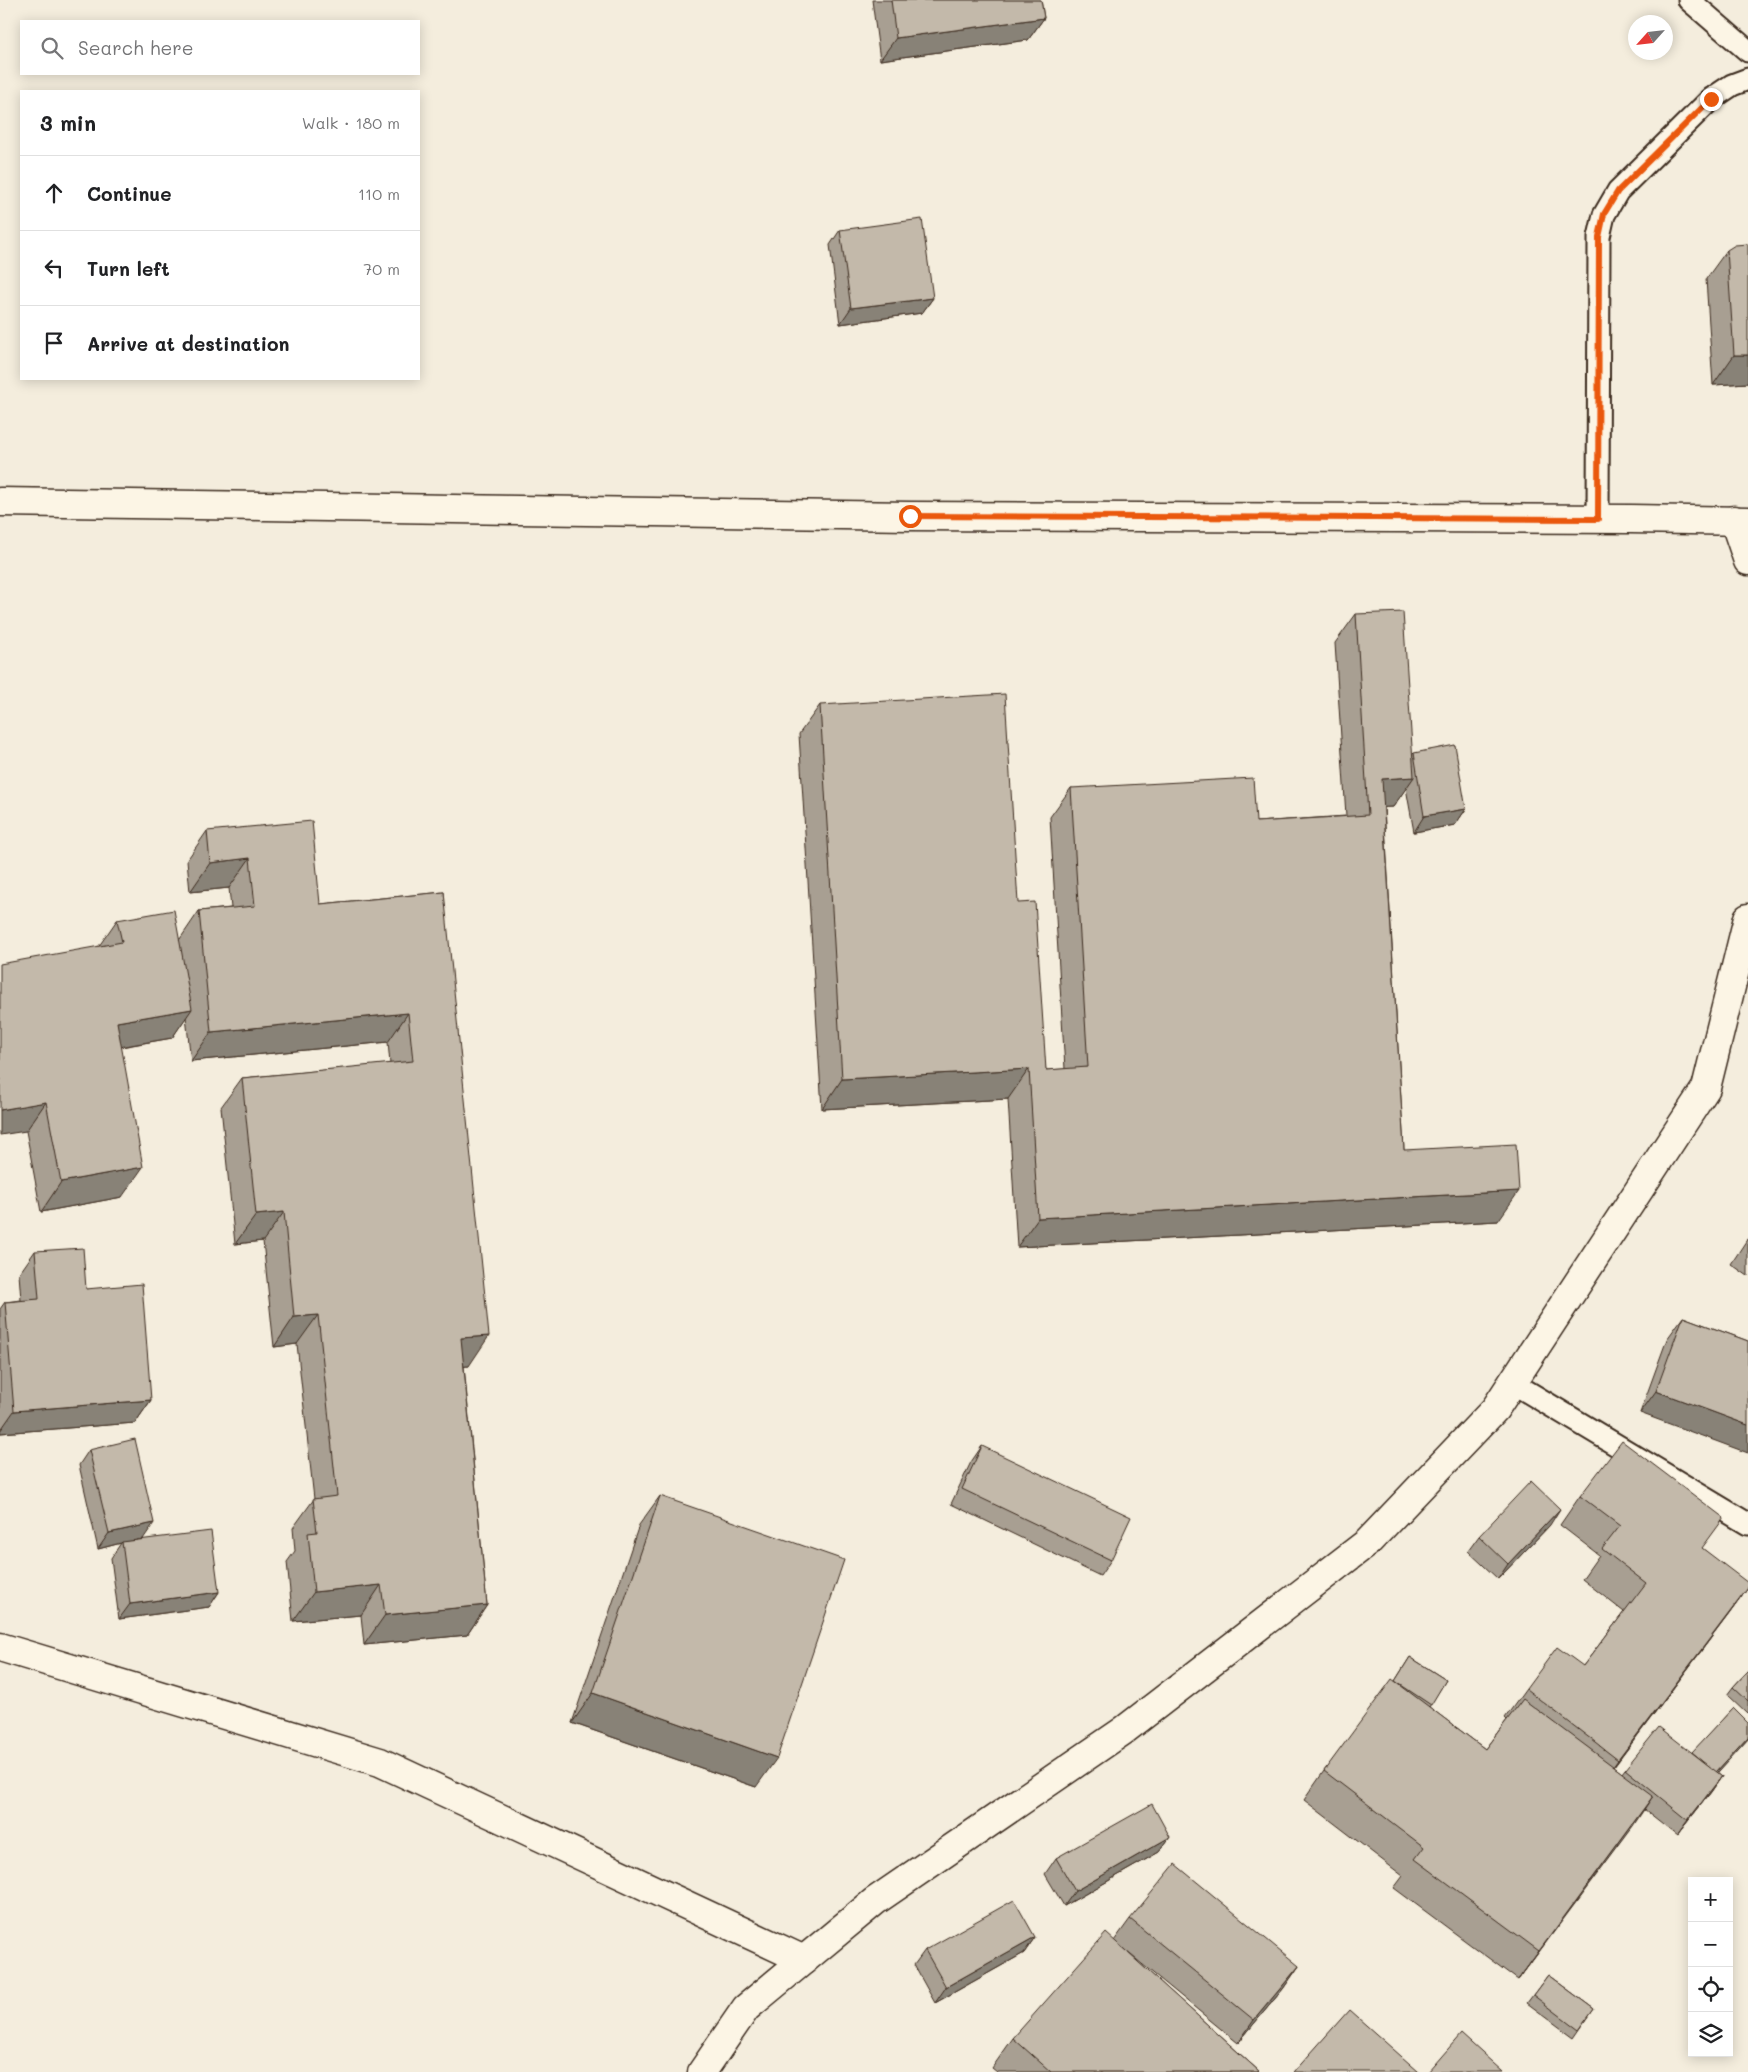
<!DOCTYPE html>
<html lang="en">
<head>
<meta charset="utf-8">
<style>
	:root { --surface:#fff; --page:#f2f2f2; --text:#202124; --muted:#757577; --line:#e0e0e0 }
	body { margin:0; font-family:Mali,sans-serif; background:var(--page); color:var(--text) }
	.controls { position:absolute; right:15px; bottom:15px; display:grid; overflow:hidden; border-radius:0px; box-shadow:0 2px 12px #0003 }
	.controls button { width:45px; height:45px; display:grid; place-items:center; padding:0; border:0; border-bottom:1px solid var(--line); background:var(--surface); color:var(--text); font:25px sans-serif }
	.compass { position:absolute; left:1628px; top:15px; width:45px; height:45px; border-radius:50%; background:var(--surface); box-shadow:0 2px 12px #0003; rotate:243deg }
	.stop { position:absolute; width:15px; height:15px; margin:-11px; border:4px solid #ea580c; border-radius:50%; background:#fff }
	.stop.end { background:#ea580c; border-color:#fff; box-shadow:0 1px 5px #0008 }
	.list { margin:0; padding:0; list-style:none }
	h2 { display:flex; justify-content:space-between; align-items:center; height:65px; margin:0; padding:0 20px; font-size:21px }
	h2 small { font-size:16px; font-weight:400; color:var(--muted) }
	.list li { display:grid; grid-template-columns:32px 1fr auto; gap:15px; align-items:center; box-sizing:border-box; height:75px; padding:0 20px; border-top:1px solid var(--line) }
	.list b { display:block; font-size:19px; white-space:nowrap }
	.list em { font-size:16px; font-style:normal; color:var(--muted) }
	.icon { flex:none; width:28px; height:28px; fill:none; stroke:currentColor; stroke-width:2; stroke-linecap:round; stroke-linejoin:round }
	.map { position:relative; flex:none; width:1748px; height:2072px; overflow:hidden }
	.search { position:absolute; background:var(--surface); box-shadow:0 2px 12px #0003; left:20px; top:20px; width:400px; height:55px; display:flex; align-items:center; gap:12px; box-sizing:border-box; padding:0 18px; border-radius:0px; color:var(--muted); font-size:19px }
	.panel { position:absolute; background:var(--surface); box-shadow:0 2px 12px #0003; left:20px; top:90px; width:400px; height:290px; border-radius:0px }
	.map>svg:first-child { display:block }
</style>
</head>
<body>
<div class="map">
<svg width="1748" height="2072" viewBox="0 0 1748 2072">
	<rect width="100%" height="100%" fill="#f4eddd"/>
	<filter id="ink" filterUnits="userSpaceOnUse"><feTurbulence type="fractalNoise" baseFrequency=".02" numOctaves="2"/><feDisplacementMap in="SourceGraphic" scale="10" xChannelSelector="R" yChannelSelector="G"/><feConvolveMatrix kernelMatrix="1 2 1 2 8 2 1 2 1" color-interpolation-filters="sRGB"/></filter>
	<g filter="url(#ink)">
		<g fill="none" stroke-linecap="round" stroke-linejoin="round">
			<g stroke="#3b2a1e" stroke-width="25">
				<g id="lane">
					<polyline points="1689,0 1748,51"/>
					<polyline points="1598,519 1599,237 1604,215 1618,191 1711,99 1732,85 1748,79"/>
					<polyline points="1513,1383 1748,1524"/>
				</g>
			</g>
			<g stroke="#3b2a1e" stroke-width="31">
				<g id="street">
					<polyline points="1734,520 1748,561"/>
					<polyline points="0,1647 380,1762 804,1960"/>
					<polyline points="702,2072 746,2008 875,1901 1123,1731 1368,1542 1495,1409 1706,1088 1748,918"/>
				</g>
			</g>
			<g stroke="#3b2a1e" stroke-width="31">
				<polyline id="secondary" points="0,502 910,516 1631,519 1748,521"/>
			</g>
			<use href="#lane" stroke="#fcf5e5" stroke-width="21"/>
			<use href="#street" stroke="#fcf5e5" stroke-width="28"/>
			<use href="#secondary" stroke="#fcf5e5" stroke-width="28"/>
		</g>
		<g fill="#a89f92" stroke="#3b2a1e">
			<polygon points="872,0 1041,0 1044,18 1028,40 880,60"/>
			<polygon points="840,230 933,298 922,313 840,324 830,245"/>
			<polygon points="1727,250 1748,383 1713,385 1706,279"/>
			<polygon points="1356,614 1412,755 1414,753 1466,809 1455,825 1414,832 1406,788 1393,807 1384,807 1404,1150 1498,1221 1017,1247 1008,1099 822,1109 799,734 820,705 1018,903 1046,1070 1065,1069 1050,817 1071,788 1256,822 1346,816 1335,643"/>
			<polygon points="207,831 320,904 444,892 469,1366 464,1366 487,1605 467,1635 364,1645 361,1615 293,1621 287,1562 295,1551 293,1528 314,1499 297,1344 274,1347 263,1241 235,1244 221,1107 242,1078 390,1064 388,1042 191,1061 186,1017 172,1038 121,1047 122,1197 41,1212 26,1131 99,946 117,920 180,939 199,911 231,908 229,888 190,892 187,860"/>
			<polygon points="1748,1238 1748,1276 1731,1264"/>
			<polygon points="35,1251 86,1289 151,1400 135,1423 0,1433 0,1309 5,1302 21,1300 19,1274"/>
			<polygon points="1683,1317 1748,1341 1640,1413 1667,1339"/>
			<polygon points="982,1446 1111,1560 1100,1576 951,1504 971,1462"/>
			<polygon points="89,1450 143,1539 133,1541 219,1592 209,1607 119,1619 111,1558 121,1543 98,1549 79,1465"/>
			<polygon points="660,1496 756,1787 572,1723 639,1525"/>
			<polygon points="1580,1496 1703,1549 1748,1588 1729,1614 1614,1767 1622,1773 1625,1769 1692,1753 1733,1708 1748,1723 1748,1739 1717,1772 1722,1776 1711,1792 1677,1835 1644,1809 1518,1980 1394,1888 1403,1876 1304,1800 1324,1771 1395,1681 1410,1657 1446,1680 1429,1707 1485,1749 1507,1720 1505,1718 1526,1689 1583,1666 1624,1612 1582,1579 1599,1555 1560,1525"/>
			<polygon points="1550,1525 1498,1579 1468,1551 1479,1536"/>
			<polygon points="1748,1671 1748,1713 1747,1714 1727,1695 1733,1687"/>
			<polygon points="1170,1837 1159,1852 1064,1906 1045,1874 1056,1858"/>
			<polygon points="1130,1919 1299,1966 1283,1989 1238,2043 1120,1946 1260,2072 997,2072 992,2068 1013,2038 1114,1941"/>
			<polygon points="1035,1937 1024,1953 935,2003 914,1965 925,1950"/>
			<polygon points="1548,1975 1594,2009 1574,2038 1527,2003"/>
		</g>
		<g fill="#888277" stroke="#3b2a1e">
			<polygon points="1044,18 1028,40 880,60 896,38"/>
			<polygon points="933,298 922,313 840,324 851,308"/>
			<polygon points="1734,355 1748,355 1748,383 1713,385"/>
			<polygon points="1414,777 1393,807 1368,808 1382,779"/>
			<polygon points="1466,809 1455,825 1414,832 1424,816"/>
			<polygon points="250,858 229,888 190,892 210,863"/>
			<polygon points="192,1009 172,1038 96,1051 117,1022"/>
			<polygon points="408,1013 388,1042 191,1061 211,1032"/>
			<polygon points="1029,1069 1008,1099 822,1109 842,1079"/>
			<polygon points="46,1102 26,1131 0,1135 0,1110"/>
			<polygon points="143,1167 122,1197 41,1212 61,1182"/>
			<polygon points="1519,1191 1498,1221 1017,1247 1038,1218"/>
			<polygon points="284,1212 263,1241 235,1244 256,1215"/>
			<polygon points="318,1315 297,1344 274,1347 294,1317"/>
			<polygon points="489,1336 469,1366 440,1368 461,1338"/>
			<polygon points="1656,1391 1748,1425 1748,1453 1640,1413"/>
			<polygon points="151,1400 135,1423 0,1433 0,1431 14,1411"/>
			<polygon points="1560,1509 1550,1525 1498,1579 1508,1564"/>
			<polygon points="154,1523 143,1539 122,1543 122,1542 121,1543 98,1549 109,1533"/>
			<polygon points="381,1585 361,1615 293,1621 314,1592"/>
			<polygon points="1748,1588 1729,1614 1597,1789 1618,1760"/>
			<polygon points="219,1592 209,1607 119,1619 130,1604"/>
			<polygon points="487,1605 467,1635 364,1645 385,1615"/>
			<polygon points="593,1693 777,1758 756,1787 572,1723"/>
			<polygon points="1748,1737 1748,1739 1710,1781 1715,1773"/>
			<polygon points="1722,1776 1711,1792 1677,1835 1688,1820"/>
			<polygon points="1653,1796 1633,1826 1518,1980 1539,1951"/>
			<polygon points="1170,1837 1159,1852 1064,1906 1075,1891"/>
			<polygon points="1035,1937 1024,1953 935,2003 946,1987"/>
			<polygon points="1299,1966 1283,1989 1238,2043 1254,2020"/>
		</g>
		<g fill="#c3b9aa" stroke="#3b2a1e">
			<polygon points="891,0 1041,0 1044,18 896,38"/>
			<polygon points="922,219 933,298 851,308 840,230"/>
			<polygon points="1748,244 1748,355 1734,355 1727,250 1735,245"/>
			<polygon points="1403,612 1414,777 1382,779 1404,1150 1516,1144 1519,1191 1038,1218 1029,1069 842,1079 820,705 1005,694 1018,903 1035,902 1046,1070 1088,1067 1071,788 1253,778 1256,822 1368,815 1356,614"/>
			<polygon points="1455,745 1466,809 1424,816 1414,753"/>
			<polygon points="312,821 320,904 444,892 489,1336 461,1338 487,1605 385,1615 381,1585 314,1592 308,1533 317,1532 313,1499 337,1496 318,1315 294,1317 284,1212 256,1215 242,1078 413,1061 408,1013 211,1032 199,911 255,906 250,858 210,863 207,831"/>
			<polygon points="174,910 192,1009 117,1022 143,1167 61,1182 46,1102 0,1110 0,964 122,942 117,920"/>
			<polygon points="83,1248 86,1289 142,1284 151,1400 14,1411 5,1302 39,1299 35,1251"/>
			<polygon points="1683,1317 1748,1341 1748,1425 1656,1391"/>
			<polygon points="135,1439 154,1523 109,1533 89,1450"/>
			<polygon points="1622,1441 1724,1518 1702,1548 1748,1583 1748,1588 1618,1760 1526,1689 1557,1647 1583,1666 1646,1583 1602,1549 1620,1526 1580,1496"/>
			<polygon points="982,1446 1131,1517 1111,1560 962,1489"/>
			<polygon points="1531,1481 1560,1509 1508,1564 1479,1536"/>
			<polygon points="660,1496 844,1560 777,1758 593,1693"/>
			<polygon points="211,1531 219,1592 130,1604 122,1542"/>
			<polygon points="1410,1657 1446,1680 1431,1705 1395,1681"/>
			<polygon points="1748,1671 1748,1701 1733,1687"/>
			<polygon points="1392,1679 1485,1749 1523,1699 1653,1796 1539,1951 1415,1859 1424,1847 1324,1771"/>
			<polygon points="1733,1708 1748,1723 1748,1737 1716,1772 1692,1752"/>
			<polygon points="1659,1727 1722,1776 1688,1820 1625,1769"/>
			<polygon points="1152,1804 1170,1837 1075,1891 1056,1858"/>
			<polygon points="1175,1864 1299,1966 1254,2020 1130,1919"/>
			<polygon points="1014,1900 1035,1937 946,1987 925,1950"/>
			<polygon points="1106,1933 1260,2072 1051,2072 1013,2038"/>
			<polygon points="1548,1975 1594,2009 1579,2030 1533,1995"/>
			<polygon points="1349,2010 1419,2072 1294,2072"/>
			<polygon points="1461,2034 1503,2072 1428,2072"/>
		</g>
	</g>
	<g fill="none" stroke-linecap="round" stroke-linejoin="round" filter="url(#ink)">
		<polyline stroke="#ea580c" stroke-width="6" points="910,516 1598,519 1599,237 1604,214 1618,191 1711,99"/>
	</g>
</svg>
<div class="controls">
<button>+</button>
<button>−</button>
<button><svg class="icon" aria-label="locate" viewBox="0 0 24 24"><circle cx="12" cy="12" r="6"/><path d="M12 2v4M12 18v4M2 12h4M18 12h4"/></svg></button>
<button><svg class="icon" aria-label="layers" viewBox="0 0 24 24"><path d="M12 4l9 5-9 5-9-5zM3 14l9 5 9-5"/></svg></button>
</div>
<svg class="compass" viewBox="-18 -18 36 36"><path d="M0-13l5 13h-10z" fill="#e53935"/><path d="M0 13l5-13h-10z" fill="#757577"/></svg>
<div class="stop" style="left:910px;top:516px"></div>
<div class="stop end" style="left:1711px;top:99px"></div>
<div class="search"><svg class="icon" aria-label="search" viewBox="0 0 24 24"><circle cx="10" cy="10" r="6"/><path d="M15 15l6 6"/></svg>Search here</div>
<section class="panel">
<h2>3 min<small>Walk · 180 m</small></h2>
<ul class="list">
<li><svg class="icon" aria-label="ahead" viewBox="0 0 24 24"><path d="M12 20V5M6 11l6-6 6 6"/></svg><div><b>Continue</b></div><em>110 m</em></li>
<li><svg class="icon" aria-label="left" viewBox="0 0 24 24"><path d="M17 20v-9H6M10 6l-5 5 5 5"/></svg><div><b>Turn left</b></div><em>70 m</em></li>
<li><svg class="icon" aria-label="arrive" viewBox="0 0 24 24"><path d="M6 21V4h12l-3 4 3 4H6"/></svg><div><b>Arrive at destination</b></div></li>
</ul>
</section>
</div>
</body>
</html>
